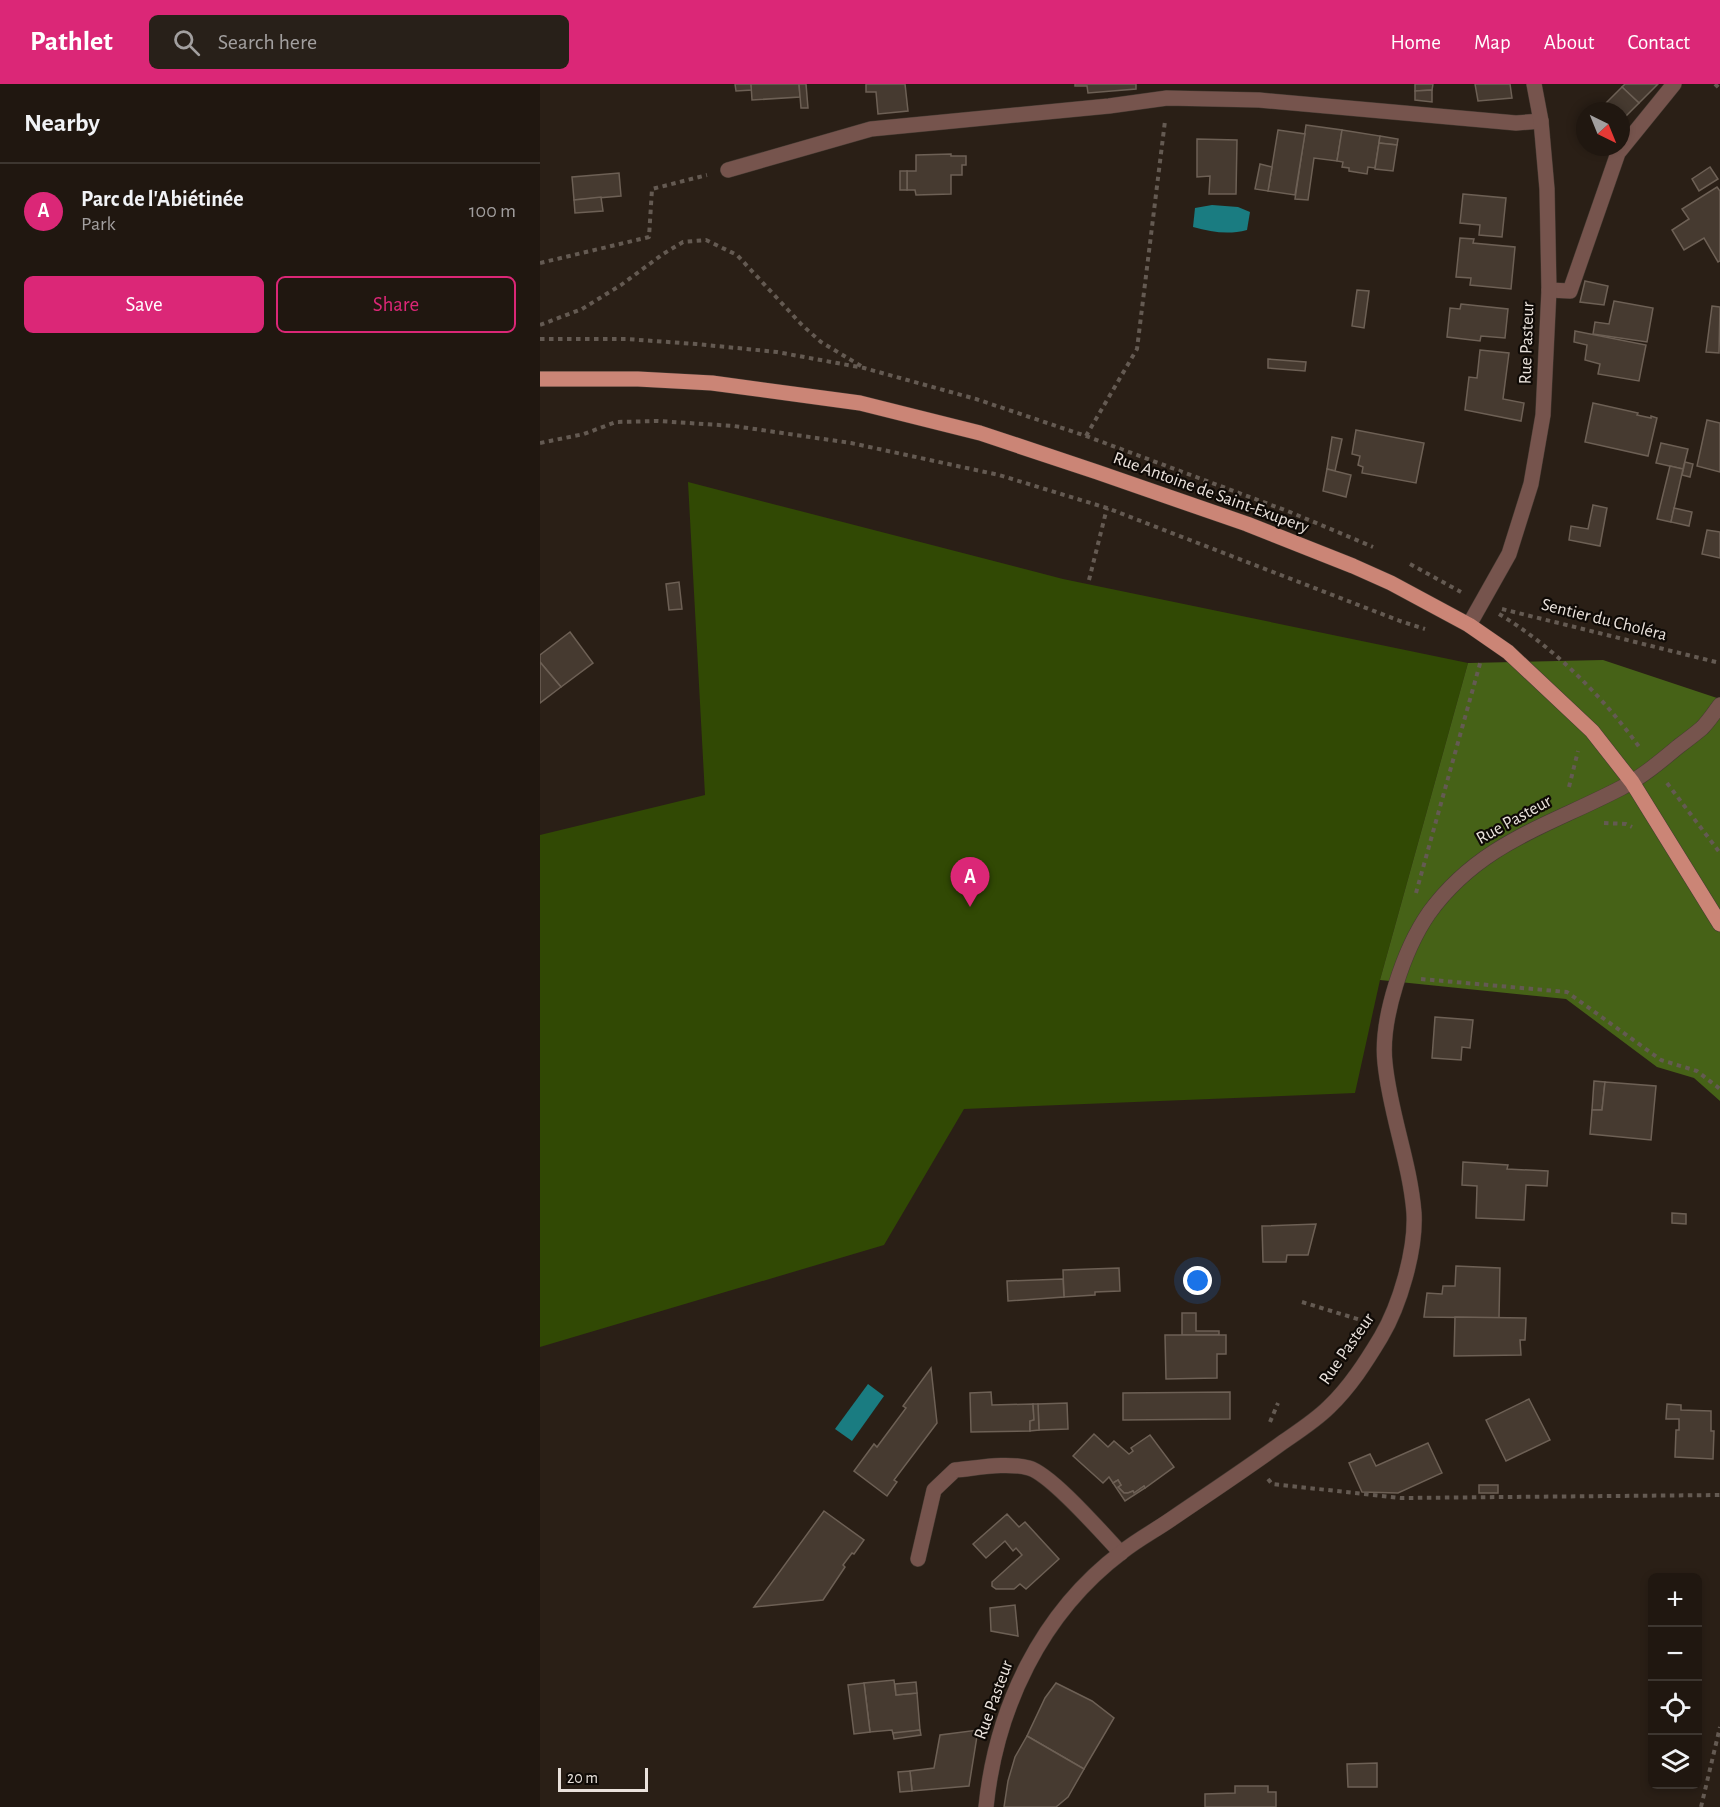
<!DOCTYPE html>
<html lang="en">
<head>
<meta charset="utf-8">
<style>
	:root { --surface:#201710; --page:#282019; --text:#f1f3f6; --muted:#a29f9f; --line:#3d3630; --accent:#db2777 }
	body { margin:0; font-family:"Alegreya Sans",sans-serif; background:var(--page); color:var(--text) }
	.controls { position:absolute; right:18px; bottom:18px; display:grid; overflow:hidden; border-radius:9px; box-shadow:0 3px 9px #0003 }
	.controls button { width:54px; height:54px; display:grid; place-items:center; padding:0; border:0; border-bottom:2px solid var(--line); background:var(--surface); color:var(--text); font:30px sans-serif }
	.compass { position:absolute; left:1036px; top:18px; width:54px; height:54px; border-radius:50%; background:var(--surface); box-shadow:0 3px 9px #0003; rotate:137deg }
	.scale { position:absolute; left:18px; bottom:15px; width:90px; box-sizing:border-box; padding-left:6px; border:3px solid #eae2dc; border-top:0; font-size:16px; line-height:21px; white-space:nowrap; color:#eae2dc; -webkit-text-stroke:4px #0f0a06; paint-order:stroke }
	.you { position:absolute; left:658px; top:1197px; width:21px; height:21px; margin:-15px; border:4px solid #fff; border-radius:50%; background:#1a73e8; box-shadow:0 0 0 9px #1a73e833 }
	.badge { display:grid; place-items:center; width:39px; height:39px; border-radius:50%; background:var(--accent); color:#fff; font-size:20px; font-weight:700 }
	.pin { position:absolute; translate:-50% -50px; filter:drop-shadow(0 2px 3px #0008) }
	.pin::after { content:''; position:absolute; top:32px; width:21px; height:18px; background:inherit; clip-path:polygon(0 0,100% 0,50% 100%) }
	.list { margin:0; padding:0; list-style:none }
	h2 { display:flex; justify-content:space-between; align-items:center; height:78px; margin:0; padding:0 24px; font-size:26px }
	h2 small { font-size:20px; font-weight:400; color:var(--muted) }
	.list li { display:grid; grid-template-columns:39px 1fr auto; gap:18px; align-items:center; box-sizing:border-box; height:96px; padding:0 24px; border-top:2px solid var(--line) }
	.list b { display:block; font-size:22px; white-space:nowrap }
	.list p { margin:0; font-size:20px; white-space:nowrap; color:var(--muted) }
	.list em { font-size:20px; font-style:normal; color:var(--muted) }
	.actions { display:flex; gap:12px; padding:18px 24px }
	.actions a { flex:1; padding:14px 0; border:2px solid var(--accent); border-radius:9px; text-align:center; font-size:21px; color:var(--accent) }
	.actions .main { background:var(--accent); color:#fff }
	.icon { flex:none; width:33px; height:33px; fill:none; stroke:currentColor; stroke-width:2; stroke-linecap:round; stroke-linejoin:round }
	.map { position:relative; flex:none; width:1180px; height:1723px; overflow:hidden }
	header { display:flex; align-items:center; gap:36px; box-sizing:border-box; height:84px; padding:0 30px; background:var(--accent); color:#fff }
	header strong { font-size:28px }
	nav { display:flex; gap:33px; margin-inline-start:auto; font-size:21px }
	.search { width:420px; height:54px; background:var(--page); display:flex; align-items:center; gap:15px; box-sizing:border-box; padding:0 21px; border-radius:9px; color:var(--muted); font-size:22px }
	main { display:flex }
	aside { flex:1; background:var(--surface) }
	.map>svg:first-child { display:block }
</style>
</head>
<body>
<header>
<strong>Pathlet</strong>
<div class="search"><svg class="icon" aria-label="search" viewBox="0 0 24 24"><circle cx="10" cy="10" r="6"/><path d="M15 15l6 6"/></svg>Search here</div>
<nav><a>Home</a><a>Map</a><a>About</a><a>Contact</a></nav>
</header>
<main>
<aside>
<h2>Nearby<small></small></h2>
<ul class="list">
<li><span class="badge">A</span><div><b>Parc de l'Abiétinée</b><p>Park</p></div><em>100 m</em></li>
</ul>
<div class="actions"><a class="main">Save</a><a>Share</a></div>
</aside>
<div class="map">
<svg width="1180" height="1723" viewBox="0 0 1180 1723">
	<rect width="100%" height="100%" fill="#2a1f16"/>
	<polygon fill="#314904" points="148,398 523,495 928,579 840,896 815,1009 424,1025 344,1161 0,1263 0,751 165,711"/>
	<polygon fill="#466217" points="1063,576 1180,615 1180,1017 1154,994 1117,983 1026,915 840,896 928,579"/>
	<g fill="#1a7c81">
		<path d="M 672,121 L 698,123 L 710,128 L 707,146 C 688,151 672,148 653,143 L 655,124 Z"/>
		<polygon points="328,1300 344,1312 312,1357 295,1345"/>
	</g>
	<g fill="#463a30" stroke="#6d6055" stroke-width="1.5">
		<polygon points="195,0 211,0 212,6 196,7"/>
		<polygon points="211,0 259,0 260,13 212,16"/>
		<polygon points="259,0 266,0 268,24 261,24"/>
		<polygon points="326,0 365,0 368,27 338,30 336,8 326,8"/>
		<polygon points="535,0 596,0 596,5 548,9 547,2 535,2"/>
		<polygon points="875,0 893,0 892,6 875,7"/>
		<polygon points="935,0 970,0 972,14 938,17"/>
		<polygon points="1085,0 1118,0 1099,19 1082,3"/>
		<polygon points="1082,3 1099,19 1081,37 1081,27 1062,27 1060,25"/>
		<polygon points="892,6 892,18 875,16 875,7"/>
		<polygon points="766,41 802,46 797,77 774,74 768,116 755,115"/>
		<polygon points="738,46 765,50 755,111 728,107"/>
		<polygon points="802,46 840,52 835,84 828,83 827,90 809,87 809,84 802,83 803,78 797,77"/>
		<polygon points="840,52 858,55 857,61 839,59"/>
		<polygon points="657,55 697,56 696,110 669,110 670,92 657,93"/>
		<polygon points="839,59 857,61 853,87 835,85"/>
		<polygon points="411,70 411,72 426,72 426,81 422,81 422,91 411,91 411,110 376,111 375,106 367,106 367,87 376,87 376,71"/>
		<polygon points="720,80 732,83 728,107 715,105"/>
		<polygon points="1170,83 1178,95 1159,107 1152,95"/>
		<rect x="360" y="87" width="7" height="19"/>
		<polygon points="79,89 81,112 34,116 32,93"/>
		<polygon points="1177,103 1180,107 1180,177 1178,178 1164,154 1144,166 1132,146 1149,135 1142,125"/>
		<polygon points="923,110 966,114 962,153 939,151 940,141 920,139"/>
		<polygon points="61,113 63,127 35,129 34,116"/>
		<polygon points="920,154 934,155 933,159 975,163 971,205 930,201 931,194 916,193"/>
		<polygon points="1045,197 1068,202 1064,221 1040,218"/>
		<polygon points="817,206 829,207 824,244 812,242"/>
		<polygon points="1074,217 1113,224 1107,258 1053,250 1055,238 1069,240"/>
		<polygon points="921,220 968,225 965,254 941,252 940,257 907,253 910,224 920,225"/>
		<polygon points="1172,222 1180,223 1179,269 1166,268"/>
		<polygon points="1035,247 1106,261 1099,297 1058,290 1060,280 1045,276 1047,261 1034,258"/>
		<polygon points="940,266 969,269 963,315 984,319 981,337 925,326 929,293 937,294"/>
		<polygon points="728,275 766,278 765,287 728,284"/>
		<polygon points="1053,319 1098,329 1097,331 1111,334 1111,332 1117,334 1108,372 1045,358"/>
		<polygon points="1167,336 1180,339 1180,388 1157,382"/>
		<polygon points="816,346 884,359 876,399 822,389 823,383 818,381 820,372 812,370"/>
		<polygon points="792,353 802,355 795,387 787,385"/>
		<polygon points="1121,359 1148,365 1143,385 1116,379"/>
		<polygon points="1145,378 1153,380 1150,393 1142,391"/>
		<polygon points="1130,382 1143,385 1131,438 1117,435"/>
		<polygon points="787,385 811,391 806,413 783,407"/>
		<polygon points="1053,421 1067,424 1060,462 1029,456 1031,442 1048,445"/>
		<polygon points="1134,424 1152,428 1149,442 1131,438"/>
		<polygon points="1167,446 1180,448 1180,474 1162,470"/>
		<polygon points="139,498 142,525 129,526 126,500"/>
		<polygon points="30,548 53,579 21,603 0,578 0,571"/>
		<polygon points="0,578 21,603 0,619"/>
		<polygon points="895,933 933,936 930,964 922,963 921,976 892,974"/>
		<polygon points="1054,997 1065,998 1062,1026 1052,1026"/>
		<polygon points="1065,998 1116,1002 1111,1056 1050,1050 1052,1026 1062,1026"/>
		<polygon points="923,1078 968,1081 967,1085 1008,1087 1007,1102 986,1101 984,1136 936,1134 937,1102 922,1101"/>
		<polygon points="1132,1129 1146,1130 1146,1140 1132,1139"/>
		<polygon points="776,1140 768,1171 747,1171 746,1178 723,1178 722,1142"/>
		<polygon points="916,1182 960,1184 959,1234 884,1233 887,1209 902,1210 903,1202 915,1202"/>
		<polygon points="579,1184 580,1207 555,1208 555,1211 524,1213 523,1186"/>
		<polygon points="523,1195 524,1213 468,1217 467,1197"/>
		<polygon points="642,1229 656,1229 656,1247 679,1247 679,1251 642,1251"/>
		<polygon points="915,1233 986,1234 985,1256 980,1256 981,1271 914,1272"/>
		<polygon points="625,1251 686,1251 686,1270 677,1270 677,1294 626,1295"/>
		<polygon points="391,1284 397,1339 354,1396 357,1398 347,1412 314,1387 334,1360 337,1363 366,1324 363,1322"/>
		<polygon points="451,1308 452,1321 493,1320 494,1336 490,1337 490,1347 431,1348 430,1309"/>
		<polygon points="690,1308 690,1335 583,1336 583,1309"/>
		<polygon points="989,1315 1010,1356 966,1377 946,1336"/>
		<polygon points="527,1319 528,1345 499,1346 498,1320"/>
		<polygon points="493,1320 498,1320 499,1346 490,1347 490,1337 494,1336"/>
		<polygon points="1127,1320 1141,1321 1141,1326 1171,1327 1171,1347 1174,1347 1173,1375 1135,1373 1136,1346 1139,1346 1139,1335 1126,1335"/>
		<polygon points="554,1350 568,1363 574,1357 589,1370 593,1367 591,1364 610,1351 634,1383 605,1404 604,1402 594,1409 593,1407 588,1409 584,1409 578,1403 581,1401 578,1396 573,1399 569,1393 563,1399 533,1372"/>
		<polygon points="888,1359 902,1389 858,1409 822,1408 809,1379 830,1370 836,1382"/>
		<polygon points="578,1396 581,1401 578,1403 584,1409 588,1409 593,1407 594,1409 604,1402 605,1404 585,1417 573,1399"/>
		<rect x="939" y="1401" width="19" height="8"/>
		<polygon points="284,1427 324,1456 314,1470 312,1469 303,1481 305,1483 283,1516 214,1523"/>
		<polygon points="467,1430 479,1443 485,1438 519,1475 486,1505 480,1500 474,1505 456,1505 452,1502 452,1498 482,1471 476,1464 473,1467 465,1457 446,1474 433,1460"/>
		<polygon points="475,1521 478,1552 451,1547 450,1524"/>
		<polygon points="354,1596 356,1611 377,1609 380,1646 353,1650 352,1646 330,1648 324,1599"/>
		<polygon points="376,1598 377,1609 356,1611 355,1600"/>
		<polygon points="324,1599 330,1648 314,1650 308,1601"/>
		<polygon points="516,1599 552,1617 574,1634 544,1685 487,1652 505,1614"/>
		<polygon points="380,1646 381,1651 354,1655 353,1649"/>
		<polygon points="438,1646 429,1702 372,1707 370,1687 394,1684 400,1651"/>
		<polygon points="487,1652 544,1685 528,1713 516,1723 464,1723 468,1697 475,1673"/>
		<polygon points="837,1679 837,1703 808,1703 807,1680"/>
		<polygon points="370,1687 372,1707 360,1708 358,1688"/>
		<polygon points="695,1702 728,1702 728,1708 736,1708 736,1723 665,1723 665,1710 695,1709"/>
	</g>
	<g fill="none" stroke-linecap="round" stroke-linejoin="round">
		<g stroke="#453a32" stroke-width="16">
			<g id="minor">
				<polyline points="188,86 331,45 569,22 627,14 719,16 976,39 1001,37"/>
				<polyline points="1009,206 1030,207 1078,69 1134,0"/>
				<polyline points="929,541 969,470 991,400 1003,331 1009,206 1007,105 1001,37 994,0"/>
				<path d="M 378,1475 L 394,1406 L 415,1386 C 438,1384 466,1378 489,1384 C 511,1390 563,1450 581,1469"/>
				<path d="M 446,1723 C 456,1624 501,1529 582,1468 C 597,1456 614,1447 630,1436 C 668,1410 706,1385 743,1358 C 759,1347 776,1336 789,1323 C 810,1303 826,1278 841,1253 C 860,1221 876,1166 874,1129 C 870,1078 850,1030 845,979 C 840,935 864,865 889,829 C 940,759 1008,742 1081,704 C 1102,693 1121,677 1139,662 C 1147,656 1155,650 1162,644 C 1169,637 1174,629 1180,621"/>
			</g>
		</g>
		<g stroke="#453a32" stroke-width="16">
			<polyline id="major" points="0,295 98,295 172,299 320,319 440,349 557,388 707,440 813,482 851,499 929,541 968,568 1052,647 1092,698 1180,840"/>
		</g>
		<g stroke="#645a52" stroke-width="4" stroke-dasharray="4.5 4.5" stroke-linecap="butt">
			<polyline points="1175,0 1180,5"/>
			<polyline points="0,179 109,153 112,105 167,91"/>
			<polyline points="0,241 42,225 81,201 123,170 143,158 166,156 197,171 262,241 281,258 321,282"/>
			<polyline points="0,255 86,255 156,260 237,268 324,284 436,315 546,352 750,428 833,463"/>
			<polyline points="546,352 597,265 625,37"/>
			<polyline points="0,359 44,350 76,338 118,337 194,342 311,359 459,391 567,424 860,537 885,545"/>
			<polyline points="870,480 921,508"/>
			<polyline points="549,496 567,424"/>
			<polyline points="962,525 1180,579"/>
			<path d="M 959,530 C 1014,563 1063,613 1100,664"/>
			<polyline points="1127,699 1180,769"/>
			<polyline points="1029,703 1038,667"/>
			<polyline points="1064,739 1086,740 1092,743"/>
			<polyline points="876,809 941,576"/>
			<polyline points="881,895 1027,908 1121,976 1157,987 1180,1005"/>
			<polyline points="762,1218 824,1237"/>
			<polyline points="730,1338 738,1319"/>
			<polyline points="728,1395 732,1400 861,1414 1180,1411"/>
			<polyline points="1161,1723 1180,1643"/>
		</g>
		<use href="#minor" stroke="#76544d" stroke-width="15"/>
		<use href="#major" stroke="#cb8576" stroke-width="15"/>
	</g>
	<g text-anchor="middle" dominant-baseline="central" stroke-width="4.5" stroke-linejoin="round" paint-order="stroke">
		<g font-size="18" fill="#eae2dc" stroke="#0f0a06">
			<text transform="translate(987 259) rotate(-88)">Rue Pasteur</text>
			<text transform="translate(671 409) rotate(20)">Rue Antoine de Saint-Exupery</text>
			<text transform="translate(1064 536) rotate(14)">Sentier du Choléra</text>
			<text transform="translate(974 736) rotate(-29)">Rue Pasteur</text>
			<text transform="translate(807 1265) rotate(-55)">Rue Pasteur</text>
			<text transform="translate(454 1616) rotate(-70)">Rue Pasteur</text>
		</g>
	</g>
</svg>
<div class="controls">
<button>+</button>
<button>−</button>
<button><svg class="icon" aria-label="locate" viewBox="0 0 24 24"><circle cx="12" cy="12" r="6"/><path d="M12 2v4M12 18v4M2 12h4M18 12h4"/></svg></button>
<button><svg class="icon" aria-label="layers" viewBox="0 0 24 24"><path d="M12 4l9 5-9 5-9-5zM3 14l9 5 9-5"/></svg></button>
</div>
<svg class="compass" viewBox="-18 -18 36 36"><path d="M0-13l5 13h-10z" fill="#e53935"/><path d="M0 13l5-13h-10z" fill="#a29f9f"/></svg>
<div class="scale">20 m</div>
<div class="you"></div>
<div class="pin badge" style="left:430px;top:823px">A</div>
</div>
</main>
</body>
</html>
